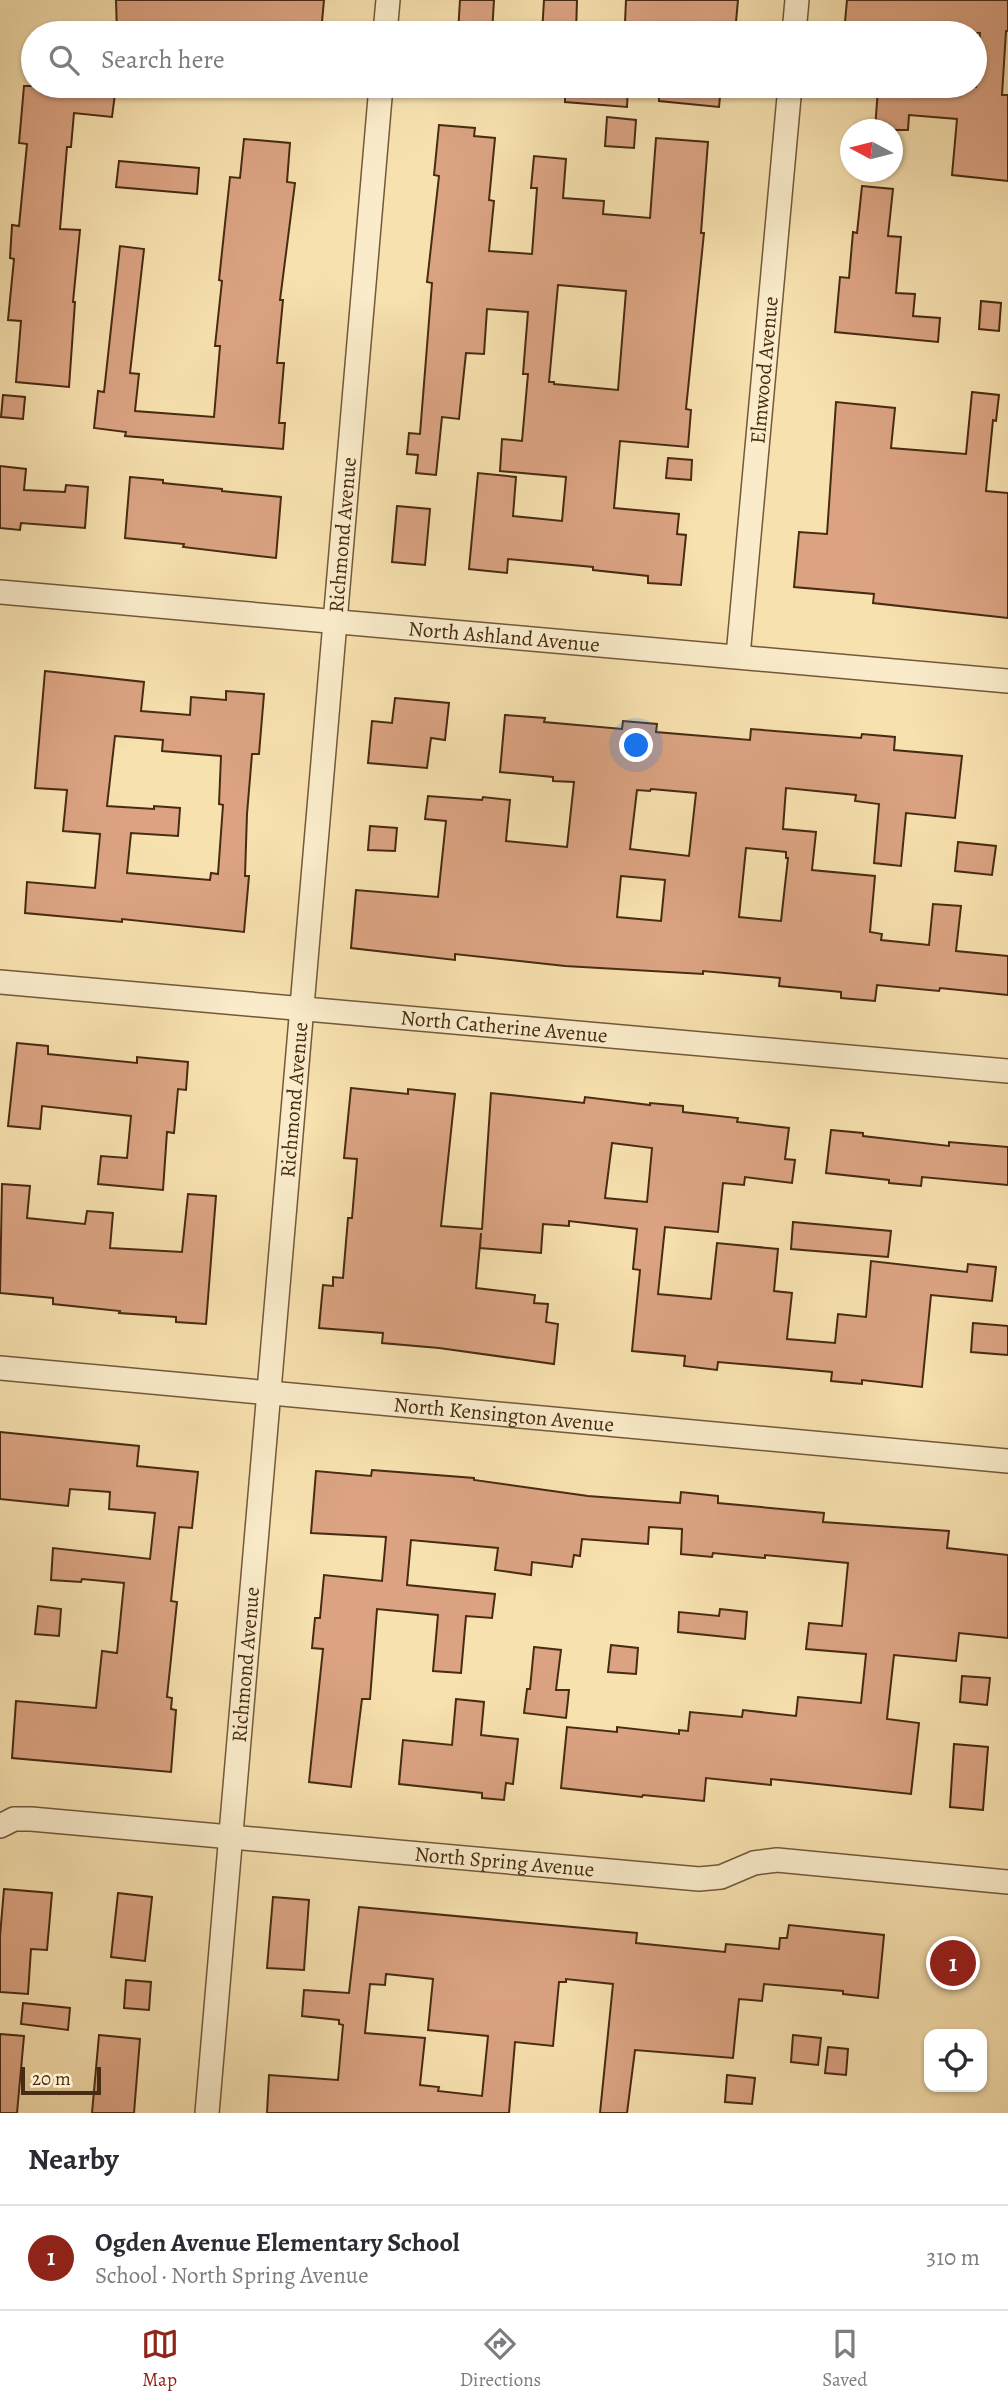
<!DOCTYPE html>
<html lang="en">
<head>
<meta charset="utf-8">
<style>
	:root { --surface:#fff; --page:#f7f7f7; --text:#2b2b33; --muted:#7c7c81; --line:#e1e1e2; --accent:#8f2418 }
	body { margin:0; font-family:Alegreya,serif; background:var(--page); color:var(--text) }
	.controls { position:absolute; right:21px; bottom:21px; display:grid; overflow:hidden; border-radius:14px; box-shadow:0 2px 5px #0004 }
	.controls button { width:63px; height:63px; display:grid; place-items:center; padding:0; border:0; border-bottom:2px solid var(--line); background:var(--surface); color:var(--text); font:35px sans-serif }
	.compass { position:absolute; left:840px; top:119px; width:63px; height:63px; border-radius:50%; background:var(--surface); box-shadow:0 2px 5px #0004; rotate:277deg }
	.scale { position:absolute; left:21px; bottom:18px; width:80px; box-sizing:border-box; padding-left:7px; border:4px solid #472b12; border-top:0; font-size:19px; line-height:24px; white-space:nowrap; color:#472b12; -webkit-text-stroke:5px #faeccb; paint-order:stroke }
	.you { position:absolute; left:637px; top:746px; width:24px; height:24px; margin:-18px; border:5px solid #fff; border-radius:50%; background:#1a73e8; box-shadow:0 0 0 10px #1a73e833 }
	.badge { display:grid; place-items:center; width:46px; height:46px; border-radius:50%; background:var(--accent); color:#fff; font-size:23px; font-weight:700 }
	.pin { position:absolute; translate:-50% -50%; border:4px solid #fff; box-shadow:0 2px 7px #0006 }
	.list { margin:0; padding:0; list-style:none }
	h2 { display:flex; justify-content:space-between; align-items:center; height:91px; margin:0; padding:0 28px; font-size:30px }
	h2 small { font-size:23px; font-weight:400; color:var(--muted) }
	.list li { display:grid; grid-template-columns:46px 1fr auto; gap:21px; align-items:center; box-sizing:border-box; height:105px; padding:0 28px; border-top:2px solid var(--line) }
	.list b { display:block; font-size:26px; white-space:nowrap }
	.list p { margin:0; font-size:23px; white-space:nowrap; color:var(--muted) }
	.list em { font-size:23px; font-style:normal; color:var(--muted) }
	.icon { flex:none; width:38px; height:38px; fill:none; stroke:currentColor; stroke-width:2; stroke-linecap:round; stroke-linejoin:round }
	.map { position:relative; flex:none; width:1008px; height:2113px; overflow:hidden }
	.search { position:absolute; background:var(--surface); box-shadow:0 2px 5px #0004; left:21px; right:21px; top:21px; height:77px; display:flex; align-items:center; gap:18px; box-sizing:border-box; padding:0 24px; border-radius:38px; color:var(--muted); font-size:26px }
	.sheet { height:196px; background:var(--surface) }
	nav { display:flex; justify-content:space-around; align-items:center; box-sizing:border-box; height:98px; border-top:2px solid var(--line); background:var(--surface); font-size:19px; color:var(--muted) }
	nav a { display:grid; justify-items:center; gap:4px }
	nav .on { color:var(--accent) }
	.map>svg:first-child { display:block }
</style>
</head>
<body>
<div class="map">
<svg width="1008" height="2113" viewBox="0 0 1008 2113">
	<rect width="100%" height="100%" fill="#f7e1af"/>
	<filter id="stains"><feTurbulence type="fractalNoise" baseFrequency=".00286" numOctaves="4"/><feColorMatrix values="0 0 0 0 .2 0 0 0 0 .09 0 0 0 0 .02 0 0 0 .5 -.17"/></filter>
	<radialGradient id="worn" r=".72"><stop offset=".6" stop-color="#630" stop-opacity="0"/><stop offset="1" stop-color="#630" stop-opacity=".3"/></radialGradient>
	<g fill="#dba382" stroke="#472b12" stroke-width="2" fill-rule="evenodd">
		<polygon points="116,0 324,0 321,33 229,33 229,31 153,23 153,33 117,33"/>
		<polygon points="460,0 494,0 492,33 458,33"/>
		<polygon points="544,0 577,0 576,33 542,33"/>
		<polygon points="626,0 738,0 735,33 699,33 699,26 625,23"/>
		<polygon points="847,0 1008,0 1008,31 1006,31 1002,95 1008,95 1008,181 952,175 957,119 909,115 908,130 875,130 878,88 946,93 947,86 976,87 980,33 844,33"/>
		<polygon points="24,86 116,86 112,117 74,113 71,147 67,147 60,229 80,230 73,302 75,302 69,387 16,382 21,321 8,320 14,259 10,258 12,225 19,226 27,144 19,143"/>
		<polygon points="565,86 628,86 627,107 565,102"/>
		<polygon points="659,86 721,86 719,107 659,101"/>
		<polygon points="607,117 636,120 634,148 605,146"/>
		<path d="M 439,125 L 475,128 L 474,136 L 495,138 L 489,200 L 494,201 L 489,251 L 532,254 L 537,188 L 531,188 L 534,156 L 566,159 L 563,198 L 604,201 L 603,214 L 650,218 L 656,138 L 708,142 L 701,233 L 704,233 L 686,409 L 691,410 L 688,447 L 620,441 L 614,508 L 679,514 L 677,534 L 686,535 L 681,585 L 648,583 L 648,576 L 593,570 L 593,567 L 508,559 L 507,573 L 469,569 L 478,473 L 516,477 L 513,516 L 562,521 L 566,477 L 500,471 L 502,439 L 522,441 L 528,374 L 523,374 L 528,312 L 487,309 L 484,354 L 466,353 L 459,419 L 442,417 L 436,475 L 416,473 L 418,455 L 407,454 L 409,433 L 420,434 L 432,283 L 427,282 L 439,176 L 434,175 ZM 558,285 L 626,291 L 618,390 L 554,384 L 554,382 L 549,382 Z"/>
		<polygon points="244,139 290,143 287,182 295,183 280,300 283,300 277,363 284,363 279,423 285,423 283,449 125,436 126,432 94,428 98,391 104,392 120,246 144,249 130,373 139,374 135,411 214,417 220,346 215,346 222,281 219,280 230,177 240,178"/>
		<polygon points="119,161 199,168 197,194 116,187"/>
		<polygon points="862,186 893,189 888,236 901,237 896,293 915,294 913,316 940,318 938,342 835,332 840,277 849,278 853,232 857,233"/>
		<polygon points="981,301 1001,303 999,331 979,329"/>
		<polygon points="972,392 999,395 996,421 993,420 986,491 1008,493 1008,618 873,603 874,594 794,587 799,532 827,534 836,402 895,408 891,448 966,454"/>
		<polygon points="3,395 25,397 23,419 1,417"/>
		<polygon points="668,458 692,460 691,480 666,478"/>
		<polygon points="0,466 26,469 24,490 65,492 66,485 88,487 85,528 21,523 20,530 0,528"/>
		<polygon points="130,477 163,480 163,483 222,489 222,491 281,497 276,558 183,547 184,544 125,538"/>
		<polygon points="397,506 430,509 425,565 392,562"/>
		<path d="M 45,671 L 144,682 L 141,711 L 190,715 L 191,697 L 226,700 L 226,691 L 264,694 L 259,754 L 252,754 L 247,814 L 245,876 L 249,876 L 244,932 L 122,919 L 122,922 L 25,913 L 27,882 L 95,888 L 100,834 L 63,831 L 67,790 L 35,788 ZM 115,736 L 163,740 L 162,751 L 221,756 L 219,804 L 223,805 L 218,874 L 211,873 L 210,880 L 127,873 L 131,833 L 178,836 L 180,808 L 154,806 L 154,809 L 107,806 Z"/>
		<polygon points="395,698 449,703 445,740 431,738 427,768 368,763 372,721 392,723"/>
		<path d="M 505,715 L 545,718 L 544,722 L 622,729 L 623,721 L 657,724 L 656,732 L 750,740 L 751,729 L 861,738 L 862,734 L 895,737 L 894,750 L 962,756 L 955,818 L 906,813 L 901,866 L 874,863 L 879,804 L 855,801 L 856,795 L 786,788 L 783,829 L 816,832 L 812,870 L 875,876 L 870,932 L 882,934 L 881,940 L 929,945 L 933,904 L 961,906 L 956,951 L 1008,956 L 1008,995 L 940,988 L 939,991 L 877,985 L 875,1001 L 841,998 L 841,992 L 779,986 L 780,978 L 703,971 L 703,974 L 565,966 L 455,954 L 455,960 L 351,948 L 356,890 L 438,897 L 446,821 L 425,819 L 428,796 L 482,800 L 483,797 L 510,800 L 506,841 L 567,847 L 574,782 L 553,781 L 553,777 L 500,772 ZM 651,789 L 696,793 L 689,856 L 630,849 L 637,790 L 650,791 ZM 746,848 L 786,852 L 786,858 L 788,858 L 781,921 L 739,917 ZM 621,876 L 665,880 L 661,921 L 617,917 Z"/>
		<polygon points="370,826 397,828 395,851 368,850"/>
		<polygon points="958,842 996,846 992,875 955,871"/>
		<polygon points="17,1043 48,1046 48,1054 137,1063 137,1057 188,1062 186,1090 178,1089 174,1133 167,1132 163,1190 98,1184 101,1156 127,1158 131,1116 42,1106 40,1129 8,1126"/>
		<path d="M 351,1088 L 408,1094 L 408,1089 L 455,1094 L 441,1226 L 482,1229 L 491,1093 L 584,1103 L 585,1097 L 650,1105 L 650,1103 L 683,1106 L 683,1112 L 738,1118 L 737,1122 L 789,1128 L 785,1159 L 795,1160 L 792,1183 L 745,1177 L 744,1185 L 723,1183 L 718,1232 L 665,1227 L 658,1294 L 711,1299 L 717,1243 L 778,1249 L 774,1291 L 792,1293 L 787,1339 L 835,1343 L 838,1314 L 866,1317 L 871,1261 L 967,1272 L 968,1264 L 996,1267 L 992,1301 L 931,1295 L 922,1387 L 862,1380 L 862,1384 L 831,1381 L 832,1372 L 718,1362 L 717,1370 L 684,1366 L 685,1356 L 632,1351 L 640,1270 L 633,1269 L 637,1229 L 569,1221 L 569,1226 L 543,1224 L 541,1253 L 480,1248 L 481,1233 L 476,1288 L 535,1295 L 534,1303 L 548,1304 L 546,1322 L 558,1324 L 554,1364 L 439,1348 L 382,1343 L 383,1333 L 319,1328 L 323,1285 L 333,1286 L 333,1277 L 343,1278 L 348,1218 L 352,1218 L 357,1159 L 344,1158 ZM 612,1143 L 652,1148 L 647,1202 L 605,1198 Z"/>
		<polygon points="831,1130 863,1133 863,1136 949,1146 949,1142 1008,1147 1008,1185 922,1177 921,1186 889,1183 889,1180 826,1173"/>
		<polygon points="2,1184 30,1186 27,1218 85,1224 87,1211 113,1213 110,1248 182,1252 188,1194 216,1196 206,1324 176,1322 176,1317 119,1313 120,1311 53,1304 53,1298 0,1293"/>
		<polygon points="793,1222 891,1231 888,1257 791,1249"/>
		<polygon points="973,1323 1008,1326 1008,1355 971,1352"/>
		<polygon points="0,1432 139,1446 137,1466 198,1472 192,1528 179,1527 171,1601 177,1602 167,1697 172,1698 171,1709 176,1710 171,1772 12,1758 16,1701 96,1708 102,1651 117,1653 124,1583 82,1579 81,1582 51,1580 53,1548 150,1559 155,1513 109,1509 110,1492 70,1489 68,1506 0,1499"/>
		<polygon points="372,1470 474,1478 474,1480 588,1496 680,1503 681,1492 718,1496 718,1503 824,1513 823,1522 949,1531 947,1548 1008,1555 1008,1638 959,1633 956,1661 894,1655 887,1719 919,1723 911,1794 771,1779 771,1785 706,1778 704,1801 643,1795 642,1797 561,1788 567,1727 617,1732 617,1727 679,1734 679,1730 688,1731 690,1712 742,1717 743,1710 796,1716 798,1697 861,1703 866,1654 806,1649 809,1623 842,1626 848,1563 765,1555 765,1558 713,1553 712,1557 681,1554 682,1529 649,1527 648,1544 582,1539 580,1556 574,1555 572,1567 532,1562 531,1575 495,1570 498,1548 411,1540 407,1585 495,1594 492,1618 466,1616 461,1673 433,1671 438,1615 377,1609 370,1699 362,1699 351,1787 309,1782 323,1649 312,1648 315,1618 320,1618 324,1575 382,1581 386,1537 311,1533 316,1471 371,1476"/>
		<polygon points="38,1606 61,1609 59,1636 35,1634"/>
		<polygon points="720,1609 747,1612 745,1639 678,1632 679,1612 719,1616"/>
		<polygon points="611,1645 638,1648 636,1674 608,1672"/>
		<polygon points="534,1647 561,1650 556,1690 569,1690 566,1718 524,1713 527,1689 530,1689"/>
		<polygon points="962,1676 990,1678 987,1705 960,1702"/>
		<polygon points="456,1699 484,1702 481,1735 518,1739 513,1784 506,1783 504,1800 482,1798 482,1793 399,1784 403,1740 452,1745"/>
		<polygon points="954,1744 988,1747 983,1810 950,1807"/>
		<polygon points="4,1889 52,1893 47,1950 31,1949 28,1994 0,1992 0,1936"/>
		<polygon points="118,1893 152,1897 145,1961 111,1957"/>
		<polygon points="273,1897 309,1900 304,1970 267,1968"/>
		<path d="M 359,1907 L 637,1933 L 636,1943 L 725,1952 L 726,1944 L 779,1949 L 780,1938 L 787,1938 L 789,1925 L 884,1935 L 878,1998 L 843,1994 L 843,1991 L 764,1984 L 762,2001 L 739,1999 L 733,2058 L 635,2050 L 627,2113 L 600,2113 L 613,1984 L 566,1979 L 566,1982 L 559,1982 L 553,2046 L 515,2042 L 509,2113 L 267,2113 L 269,2075 L 338,2080 L 343,2025 L 339,2024 L 339,2020 L 302,2016 L 304,1990 L 349,1993 ZM 386,1974 L 433,1979 L 428,2030 L 488,2036 L 482,2096 L 438,2091 L 439,2087 L 420,2085 L 425,2038 L 365,2033 L 370,1984 L 385,1985 Z"/>
		<polygon points="126,1980 151,1982 149,2010 124,2008"/>
		<polygon points="23,2003 70,2008 68,2030 21,2024"/>
		<polygon points="0,2034 24,2036 17,2113 0,2113"/>
		<polygon points="99,2035 140,2039 134,2113 92,2113"/>
		<polygon points="793,2035 821,2038 818,2065 791,2062"/>
		<polygon points="828,2047 848,2049 846,2075 825,2073"/>
		<polygon points="727,2075 755,2078 752,2104 725,2102"/>
	</g>
	<g fill="none" stroke-linecap="round" stroke-linejoin="round">
		<g stroke="#735839" stroke-width="26">
			<g id="street">
				<polyline points="385,33 388,0"/>
				<polyline points="794,33 797,0"/>
				<path id="s1" d="M 0,592 C 336,623 672,650 1008,681"/>
				<path id="s2" d="M 738,656 L 790,86"/>
				<path id="s3" d="M 0,982 L 1008,1071"/>
				<path id="s4" d="M 0,1368 L 1008,1461"/>
				<path id="s5" d="M 0,1826 L 14,1819 L 31,1819 L 699,1879 L 721,1877 L 754,1863 L 777,1860 L 1008,1882"/>
				<path id="s6" d="M 207,2113 L 381,86"/>
			</g>
		</g>
		<use href="#street" stroke="#faeccb" stroke-width="23"/>
	</g>
	<g text-anchor="middle" dominant-baseline="central" stroke-width="5" stroke-linejoin="round" paint-order="stroke">
		<g font-size="21" fill="#472b12" stroke="#faeccb">
			<text stroke="none"><textPath href="#s2" startOffset="287">Elmwood Avenue</textPath></text>
			<text stroke="none"><textPath href="#s6" startOffset="1584">Richmond Avenue</textPath></text>
			<text stroke="none"><textPath href="#s1" startOffset="506">North Ashland Avenue</textPath></text>
			<text stroke="none"><textPath href="#s3" startOffset="506">North Catherine Avenue</textPath></text>
			<text stroke="none"><textPath href="#s6" startOffset="1017">Richmond Avenue</textPath></text>
			<text stroke="none"><textPath href="#s4" startOffset="506">North Kensington Avenue</textPath></text>
			<text stroke="none"><textPath href="#s6" startOffset="450">Richmond Avenue</textPath></text>
			<text stroke="none"><textPath href="#s5" startOffset="508">North Spring Avenue</textPath></text>
		</g>
	</g>
	<rect width="100%" height="100%" filter="url(#stains)"/>
	<rect width="100%" height="100%" fill="url(#worn)"/>
</svg>
<div class="controls">
<button><svg class="icon" aria-label="locate" viewBox="0 0 24 24"><circle cx="12" cy="12" r="6"/><path d="M12 2v4M12 18v4M2 12h4M18 12h4"/></svg></button>
</div>
<svg class="compass" viewBox="-18 -18 36 36"><path d="M0-13l5 13h-10z" fill="#e53935"/><path d="M0 13l5-13h-10z" fill="#7c7c81"/></svg>
<div class="scale">20 m</div>
<div class="you"></div>
<div class="pin badge" style="left:953px;top:1963px">1</div>
<div class="search"><svg class="icon" aria-label="search" viewBox="0 0 24 24"><circle cx="10" cy="10" r="6"/><path d="M15 15l6 6"/></svg>Search here</div>
</div>
<section class="sheet">
<h2>Nearby<small></small></h2>
<ul class="list">
<li><span class="badge">1</span><div><b>Ogden Avenue Elementary School</b><p>School · North Spring Avenue</p></div><em>310 m</em></li>
</ul>
</section>
<nav>
<a class="on"><svg class="icon" aria-label="map" viewBox="0 0 24 24"><path d="M3 6l6-2 6 2 6-2v14l-6 2-6-2-6 2zM9 4v14M15 6v14"/></svg>Map</a>
<a><svg class="icon" aria-label="directions" viewBox="0 0 24 24"><path d="M12 3l9 9-9 9-9-9zM9 14v-3h6M13 9l2 2-2 2"/></svg>Directions</a>
<a><svg class="icon" aria-label="saved" viewBox="0 0 24 24"><path d="M7 4h10v16l-5-4-5 4z"/></svg>Saved</a>
</nav>
</body>
</html>
